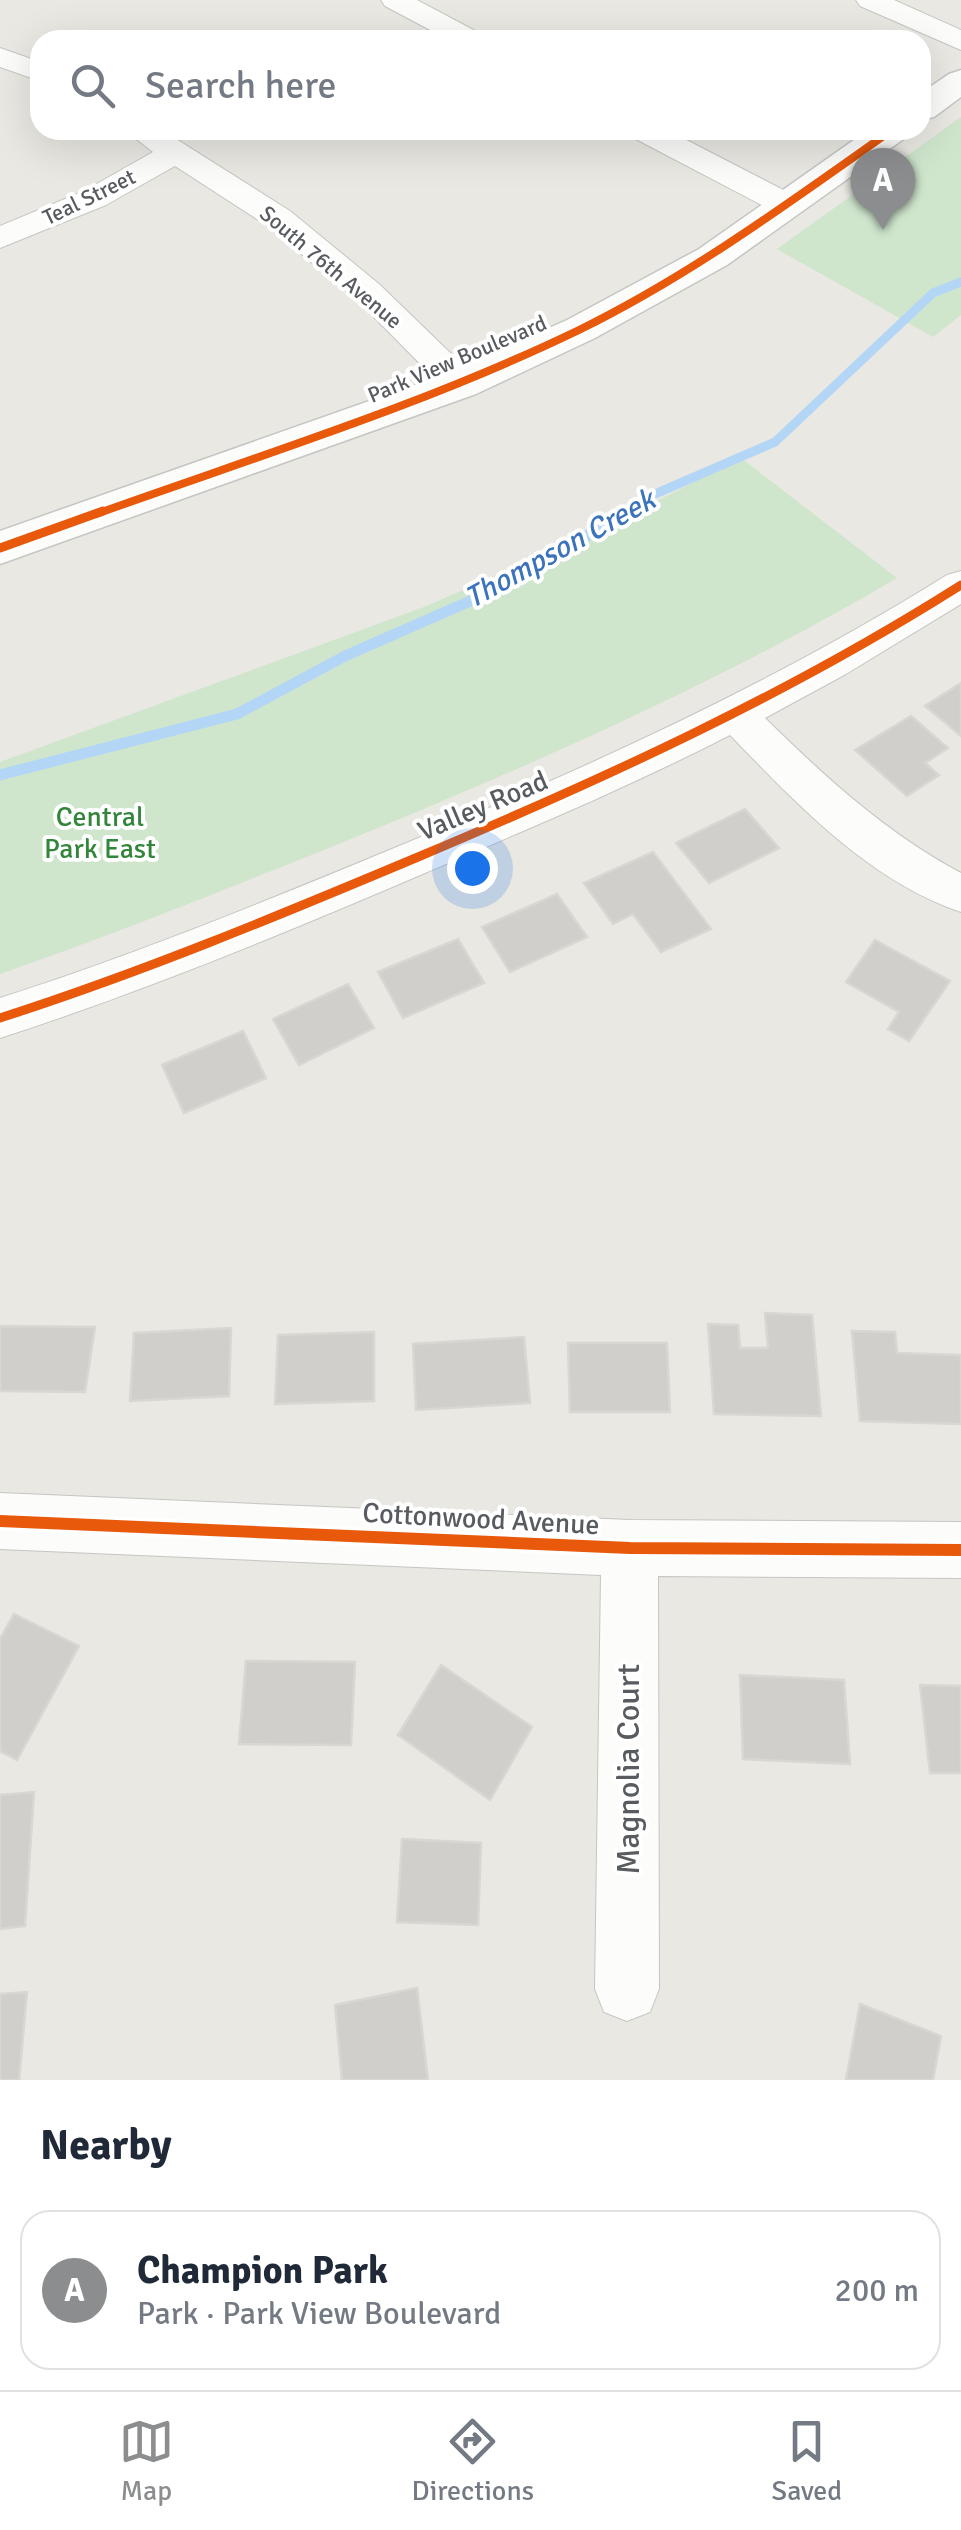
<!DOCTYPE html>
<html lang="en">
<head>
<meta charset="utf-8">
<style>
	:root { --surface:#fff; --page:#f2f2f3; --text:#1f2937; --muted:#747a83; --line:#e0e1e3; --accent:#8b8d8e }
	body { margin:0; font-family:Signika,sans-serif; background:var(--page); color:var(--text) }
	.you { position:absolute; left:472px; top:868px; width:35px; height:35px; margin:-25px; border:8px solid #fff; border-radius:50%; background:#1a73e8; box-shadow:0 0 0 15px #1a73e833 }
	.badge { display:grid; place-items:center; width:65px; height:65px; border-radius:50%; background:var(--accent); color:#fff; font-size:32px; font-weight:700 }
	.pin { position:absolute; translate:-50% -82px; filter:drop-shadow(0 2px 5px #0008) }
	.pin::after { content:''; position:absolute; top:52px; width:35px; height:30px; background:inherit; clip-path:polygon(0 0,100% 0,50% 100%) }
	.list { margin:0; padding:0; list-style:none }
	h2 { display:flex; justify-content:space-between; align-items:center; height:130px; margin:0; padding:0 40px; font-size:42px }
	h2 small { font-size:32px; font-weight:400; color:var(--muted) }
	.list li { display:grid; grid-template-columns:65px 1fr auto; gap:30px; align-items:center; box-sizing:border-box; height:160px; margin:0 20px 20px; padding:0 20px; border:2px solid var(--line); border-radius:30px }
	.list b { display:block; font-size:38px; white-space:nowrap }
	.list p { margin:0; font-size:32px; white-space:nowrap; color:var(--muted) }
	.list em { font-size:32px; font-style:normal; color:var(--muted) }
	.icon { flex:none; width:55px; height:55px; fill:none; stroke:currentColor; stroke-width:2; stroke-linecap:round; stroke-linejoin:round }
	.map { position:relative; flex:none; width:961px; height:2080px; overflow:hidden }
	.search { position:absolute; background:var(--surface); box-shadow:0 10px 40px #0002; left:30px; right:30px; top:30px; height:110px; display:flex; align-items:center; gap:25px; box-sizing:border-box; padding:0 35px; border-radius:30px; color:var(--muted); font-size:38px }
	.sheet { height:310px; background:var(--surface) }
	nav { display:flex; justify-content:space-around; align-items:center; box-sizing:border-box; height:140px; border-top:2px solid var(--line); background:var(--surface); font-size:28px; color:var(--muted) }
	nav a { display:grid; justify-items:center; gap:5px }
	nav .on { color:var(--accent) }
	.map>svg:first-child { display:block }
</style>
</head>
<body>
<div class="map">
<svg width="961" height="2080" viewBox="0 0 961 2080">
	<rect width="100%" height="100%" fill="#e9e8e2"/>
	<g fill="#cfe6cd">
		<polygon points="961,117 961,315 933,337 777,249"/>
		<path d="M 741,458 L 897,578 C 717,684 528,767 334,846 C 223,890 113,935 0,974 L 0,762 L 424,607 L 592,534 Z"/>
	</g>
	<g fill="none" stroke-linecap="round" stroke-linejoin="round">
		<polyline stroke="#b4d6f6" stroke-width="9" points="623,514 655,494 775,442 933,293 961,282"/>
		<polyline stroke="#b4d6f6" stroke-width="11" points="0,775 237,714 345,656 509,584 627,511"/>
	</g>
	<g fill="#d0cfcb" stroke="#d8d7d2" stroke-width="2.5">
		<polygon points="961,683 961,736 925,706"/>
		<polygon points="911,716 948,748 925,763 939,775 907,796 855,750"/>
		<polygon points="745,809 779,848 709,883 676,843"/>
		<polygon points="653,852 711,929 661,952 633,914 613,924 584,883"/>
		<polygon points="557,894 587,937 510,972 482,927"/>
		<polygon points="458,939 484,983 403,1018 378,972"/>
		<polygon points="875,940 950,981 909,1041 888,1029 899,1012 846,982"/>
		<polygon points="348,984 374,1028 299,1065 273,1019"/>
		<polygon points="243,1031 266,1078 184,1113 162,1065"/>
		<polygon points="765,1313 812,1315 821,1416 714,1414 708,1324 738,1325 740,1348 768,1348"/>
		<polygon points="0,1326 95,1327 85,1392 0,1391"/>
		<polygon points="231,1328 229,1396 130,1401 134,1333"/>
		<polygon points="852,1331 895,1332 897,1353 961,1355 961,1424 860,1421"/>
		<polygon points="374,1332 374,1401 275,1404 278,1335"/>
		<polygon points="524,1337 530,1403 416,1410 413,1344"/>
		<polygon points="568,1343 667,1343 670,1412 570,1412"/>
		<polygon points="14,1614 79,1646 17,1760 0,1751 0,1639"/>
		<polygon points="246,1661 355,1662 351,1745 239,1744"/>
		<polygon points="441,1665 532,1727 490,1800 398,1735"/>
		<polygon points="740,1675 844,1680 850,1764 743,1759"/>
		<polygon points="920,1685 961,1686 961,1773 930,1773"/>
		<polygon points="34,1792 25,1926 0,1929 0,1795"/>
		<polygon points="402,1839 481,1843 478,1925 397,1922"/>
		<polygon points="417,1988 428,2080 342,2080 335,2005"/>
		<polygon points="27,1992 19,2080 0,2080 0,1994"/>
		<polygon points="860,2004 941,2036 933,2080 846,2080"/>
	</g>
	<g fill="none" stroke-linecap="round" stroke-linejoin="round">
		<g stroke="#c5c5c3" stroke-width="2">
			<g id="street">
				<polygon points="381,0 417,0 481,34 486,40 449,40 385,6"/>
				<polygon points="856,0 894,0 961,30 961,50 860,6"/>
				<polygon points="0,48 40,62 40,81 0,67"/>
				<polygon points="125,130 162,130 290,211 379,284 474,376 479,384 474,392 461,396 448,392 355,298 266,225 175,166 106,205 0,248 0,226 84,191 153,152"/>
				<polygon points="627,130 667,130 799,198 803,205 799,212 775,212 632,137"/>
				<path d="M 961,571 L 961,604 L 846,674 L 765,718 C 825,777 886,833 961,873 L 961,912 C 869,881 796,803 730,735 C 631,786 528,829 425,873 C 285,933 145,991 0,1038 L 0,998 C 138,954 271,899 404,844 C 591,766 774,683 947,575 Z"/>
				<polygon points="0,1493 630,1520 961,1522 961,1578 658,1576 659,1989 650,2012 627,2021 604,2012 595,1989 601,1575 0,1549"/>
			</g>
		</g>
		<g stroke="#c5c6c4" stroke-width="3">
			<g id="secondary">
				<polygon points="961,70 961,97 934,117 921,120 921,93 949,74"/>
				<polygon points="868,130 910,130 905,138 727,265 595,338 476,394 0,564 0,531 446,374 567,320 699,249"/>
			</g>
		</g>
		<use href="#street" fill="#fcfcfb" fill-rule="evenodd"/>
		<use href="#secondary" fill="#fcfcfb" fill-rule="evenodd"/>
		<g stroke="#fff" stroke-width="11">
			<path id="cycleway-far2" d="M 96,514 C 258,456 424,405 579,330 C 691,275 790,202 892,130"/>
		</g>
		<g stroke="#fff" stroke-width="15">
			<g id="cycleway-far1">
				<polyline points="0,548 103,511"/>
				<path d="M 0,1018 C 143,972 280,915 418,857 C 606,778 789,694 961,585"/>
			</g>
		</g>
		<g stroke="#fff" stroke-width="19">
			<polyline id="cycleway" points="0,1521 630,1548 961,1550"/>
		</g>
		<use href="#cycleway-far2" stroke="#e8590c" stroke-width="8"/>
		<use href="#cycleway-far1" stroke="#e8590c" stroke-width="9"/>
		<use href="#cycleway" stroke="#e8590c" stroke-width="12"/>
	</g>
	<g text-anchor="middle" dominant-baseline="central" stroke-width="8" stroke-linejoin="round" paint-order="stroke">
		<g font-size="22" fill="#585c61" stroke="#fff">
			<text transform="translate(89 197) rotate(-26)">Teal Street</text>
			<text transform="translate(331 267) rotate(40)">South 76th Avenue</text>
			<text transform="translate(457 359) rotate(-23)">Park View Boulevard</text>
		</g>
		<g font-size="28" fill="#585c61" stroke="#fff">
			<text transform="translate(483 806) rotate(-23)">Valley Road</text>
			<text transform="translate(481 1519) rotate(3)">Cottonwood Avenue</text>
		</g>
		<g font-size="28" fill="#32863a" stroke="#fff">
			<text x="100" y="817">Central<tspan x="100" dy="32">Park East</tspan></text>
		</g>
		<g font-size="30" font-style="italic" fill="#3b73bc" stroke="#fff">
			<text transform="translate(560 549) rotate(-29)">Thompson Creek</text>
		</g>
		<g font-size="32" fill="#585c61" stroke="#fff">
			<text transform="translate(628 1769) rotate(-90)">Magnolia Court</text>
		</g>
	</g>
</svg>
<div class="you"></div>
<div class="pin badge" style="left:883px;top:230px">A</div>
<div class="search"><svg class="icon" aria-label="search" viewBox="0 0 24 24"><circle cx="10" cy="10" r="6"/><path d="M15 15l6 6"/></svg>Search here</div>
</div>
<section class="sheet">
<h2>Nearby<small></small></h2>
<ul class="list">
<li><span class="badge">A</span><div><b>Champion Park</b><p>Park · Park View Boulevard</p></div><em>200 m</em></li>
</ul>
</section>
<nav>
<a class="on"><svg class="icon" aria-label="map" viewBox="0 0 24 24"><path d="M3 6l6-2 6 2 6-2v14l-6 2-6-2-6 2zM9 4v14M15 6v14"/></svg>Map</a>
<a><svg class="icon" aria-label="directions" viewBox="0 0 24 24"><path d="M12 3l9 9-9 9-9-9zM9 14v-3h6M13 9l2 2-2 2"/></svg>Directions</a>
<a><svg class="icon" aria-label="saved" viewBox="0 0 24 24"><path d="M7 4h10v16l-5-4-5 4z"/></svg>Saved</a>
</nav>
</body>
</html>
